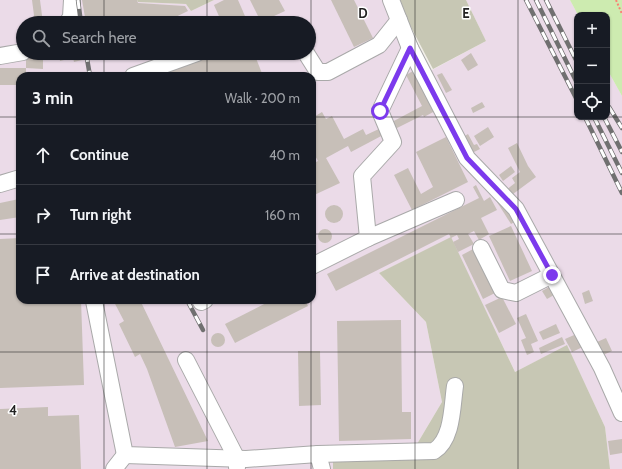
<!DOCTYPE html>
<html lang="en">
<head>
<meta charset="utf-8">
<style>
	:root { --surface:#171b24; --page:#20242c; --text:#f1f3f6; --muted:#9ea1a6; --line:#363941 }
	body { margin:0; font-family:Cabin,sans-serif; background:var(--page); color:var(--text) }
	.controls { position:absolute; right:12px; top:12px; display:grid; overflow:hidden; border-radius:8px; box-shadow:0 1px 3px #0004 }
	.controls button { width:36px; height:36px; display:grid; place-items:center; padding:0; border:0; border-bottom:1px solid var(--line); background:var(--surface); color:var(--text); font:20px sans-serif }
	.stop { position:absolute; width:12px; height:12px; margin:-9px; border:3px solid #7c3aed; border-radius:50%; background:#fff }
	.stop.end { background:#7c3aed; border-color:#fff; box-shadow:0 1px 4px #0008 }
	.list { margin:0; padding:0; list-style:none }
	h2 { display:flex; justify-content:space-between; align-items:center; height:52px; margin:0; padding:0 16px; font-size:17px }
	h2 small { font-size:13px; font-weight:400; color:var(--muted) }
	.list li { display:grid; grid-template-columns:26px 1fr auto; gap:12px; align-items:center; box-sizing:border-box; height:60px; padding:0 16px; border-top:1px solid var(--line) }
	.list b { display:block; font-size:15px; white-space:nowrap }
	.list em { font-size:13px; font-style:normal; color:var(--muted) }
	.icon { flex:none; width:22px; height:22px; fill:none; stroke:currentColor; stroke-width:2; stroke-linecap:round; stroke-linejoin:round }
	.map { position:relative; flex:none; width:622px; height:469px; overflow:hidden }
	.search { position:absolute; background:var(--surface); box-shadow:0 1px 3px #0004; left:16px; top:16px; width:300px; height:44px; display:flex; align-items:center; gap:10px; box-sizing:border-box; padding:0 14px; border-radius:22px; color:var(--muted); font-size:15px }
	.panel { position:absolute; background:var(--surface); box-shadow:0 1px 3px #0004; left:16px; top:72px; width:300px; height:232px; border-radius:12px }
	.map>svg:first-child { display:block }
</style>
</head>
<body>
<div class="map">
<svg width="622" height="469" viewBox="0 0 622 469">
	<rect width="100%" height="100%" fill="#f2efe9"/>
	<path fill="#ebdbe8" fill-rule="evenodd" d="M 0,0 L 137,0 L 138,2 L 186,4 L 191,11 L 214,0 L 388,0 L 419,77 L 486,41 L 466,0 L 570,0 L 578,15 L 577,117 L 607,117 L 607,69 L 622,96 L 622,469 L 610,469 L 605,427 L 567,346 L 515,372 L 451,238 L 379,273 L 426,322 L 442,402 L 417,444 L 333,447 L 333,469 L 0,469 ZM 23,23 L 309,23 L 309,53 L 23,53 ZM 20,76 L 312,76 L 312,300 L 20,300 Z"/>
	<g fill="#c7c7b4">
		<polygon points="137,0 214,0 191,11 186,4 138,2"/>
		<polygon points="400,0 466,0 486,41 433,69 402,10"/>
		<polygon points="451,237 515,372 567,345 605,427 610,469 333,469 333,447 417,444 442,402 426,322 379,273"/>
	</g>
	<polygon fill="#cdebb0" points="570,0 622,0 622,96 607,69 607,15 578,15"/>
	<g fill="#c7bfb8">
		<polygon points="32,0 40,0 43,23 35,23"/>
		<polygon points="82,0 137,0 138,3 185,6 188,11 163,23 86,23"/>
		<polygon points="224,0 238,0 248,23 222,23 214,5"/>
		<polygon points="250,0 279,0 285,11 261,22"/>
		<polygon points="331,0 354,0 373,38 354,47"/>
		<polygon points="59,53 63,53 64,60 60,61"/>
		<polygon points="72,53 81,53 82,60 74,62"/>
		<polygon points="90,53 101,53 90,58"/>
		<polygon points="134,53 153,53 138,60"/>
		<polygon points="218,53 254,53 263,76 158,76"/>
		<polygon points="471,53 478,65 468,71 461,60"/>
		<polygon points="26,55 43,56 43,69 26,68"/>
		<polygon points="0,68 26,68 26,76 20,76 20,85 0,85"/>
		<polygon points="413,71 435,111 424,117 423,115 393,130 390,123 422,106 406,75"/>
		<polygon points="442,73 452,90 446,93 437,75"/>
		<polygon points="482,102 485,107 473,113 471,108"/>
		<polygon points="322,112 326,119 332,116 344,139 363,129 366,135 381,128 385,134 351,152 348,146 326,158 340,183 312,196 312,164 318,161 312,150 312,118"/>
		<polygon points="488,127 494,137 480,146 474,136"/>
		<polygon points="468,134 474,145 477,144 480,149 472,153 463,137"/>
		<polygon points="446,137 468,182 412,210 394,175 408,168 421,194 433,187 416,152"/>
		<polygon points="517,143 528,166 536,177 509,197 505,191 515,183 512,178 520,172 508,148"/>
		<polygon points="511,166 515,172 503,181 499,175"/>
		<polygon points="476,185 484,201 490,197 497,210 481,218 489,234 479,240 474,231 468,234 474,244 458,252 453,242 459,239 457,235 451,238 449,234 336,291 327,274 479,198 473,187"/>
		<polygon points="19,199 20,217 0,220 0,203"/>
		<polygon points="501,199 518,220 511,224 497,202"/>
		<circle cx="334" cy="214" r="9"/>
		<polygon points="312,216 315,224 312,229"/>
		<polygon points="511,226 532,271 510,281 489,236"/>
		<circle cx="325" cy="236" r="7"/>
		<polygon points="20,238 20,300 81,300 84,385 0,388 0,239"/>
		<polygon points="475,248 497,292 483,299 462,255"/>
		<polygon points="549,287 554,295 547,299 542,291"/>
		<polygon points="589,290 593,301 585,304 582,293"/>
		<polygon points="502,297 516,324 499,333 485,305"/>
		<polygon points="113,300 140,300 208,441 175,447 147,369 140,354 135,357 119,324 124,321"/>
		<polygon points="272,300 305,300 308,306 235,343 225,324"/>
		<polygon points="526,314 538,341 531,344 534,352 527,355 521,340 526,338 517,318"/>
		<polygon points="401,320 402,412 411,412 411,439 339,441 337,321"/>
		<polygon points="556,324 560,333 543,340 539,332"/>
		<polygon points="581,332 587,345 572,352 565,339"/>
		<circle cx="218" cy="340" r="7"/>
		<polygon points="562,337 565,344 541,354 539,348"/>
		<polygon points="606,338 612,351 603,355 597,342"/>
		<polygon points="298,351 320,351 321,405 299,406"/>
		<polygon points="48,407 48,416 79,415 81,469 0,469 0,409"/>
		<polygon points="622,439 622,453 610,455 608,441"/>
	</g>
	<g fill="none" stroke-linecap="round" stroke-linejoin="round">
		<g stroke="#a9a9a9" stroke-width="18">
			<g id="minor">
				<polyline points="391,0 410,48 467,158 516,209 602,368 622,413"/>
				<polyline points="67,23 71,17 72,0"/>
				<polyline points="306,53 318,72 328,72 379,45 399,20"/>
				<polyline points="0,56 23,52"/>
				<polyline points="133,76 197,53"/>
				<polyline points="0,184 20,178"/>
				<polyline points="368,238 456,200"/>
				<polyline points="481,248 502,290 516,293 552,275"/>
				<polyline points="312,266 368,238 362,176 393,142 380,111 410,48"/>
				<polyline points="200,300 201,302 205,300"/>
				<path d="M 94,301 L 125,455 L 246,459 L 318,454 L 434,451 C 453,439 452,406 455,386"/>
				<polyline points="186,360 237,459 237,467"/>
				<polyline points="318,454 322,469"/>
				<polyline points="114,469 125,455"/>
			</g>
		</g>
		<polyline stroke="#fa8072" stroke-width="2" stroke-dasharray="2 2" stroke-linecap="butt" points="616,0 622,14"/>
		<use href="#minor" stroke="#fff" stroke-width="16"/>
		<g stroke="#707070" stroke-width="4.5">
			<g id="rail">
				<polyline points="78,0 81,23"/>
				<polyline points="526,0 577,100"/>
				<polyline points="536,0 577,83"/>
				<polyline points="546,0 577,62"/>
				<polyline points="86,53 90,76"/>
				<polyline points="609,107 622,128"/>
				<polyline points="585,117 622,193"/>
				<polyline points="594,117 622,173"/>
				<polyline points="604,117 622,152"/>
				<polyline points="187,300 203,330"/>
			</g>
		</g>
		<use href="#rail" stroke="#fff" stroke-width="3" stroke-dasharray="9" stroke-linecap="butt"/>
	</g>
	<g fill="none" stroke-linecap="round" stroke-linejoin="round">
		<polyline stroke="#7c3aed" stroke-width="5" points="380,111 410,48 467,158 516,209 552,275"/>
	</g>
	<path fill="none" stroke="#222" stroke-width="1" stroke-opacity="0.55" d="M 104,0 L 104,23M 207,0 L 207,23M 311,0 L 311,76M 415,0 L 415,469M 518,0 L 518,469M 104,53 L 104,76M 207,53 L 207,76M 0,117 L 20,117M 312,117 L 622,117M 0,234 L 20,234M 312,234 L 622,234M 104,300 L 104,469M 207,300 L 207,469M 311,300 L 311,469M 0,352 L 622,352"/>
	<g font-size="13" text-anchor="middle" font-weight="bold" fill="#222" stroke="#fff" stroke-width="3" stroke-linejoin="round" paint-order="stroke">
		<text x="363" y="18">D</text>
		<text x="466" y="18">E</text>
		<text x="13" y="415">4</text>
	</g>
</svg>
<div class="controls">
<button>+</button>
<button>−</button>
<button><svg class="icon" aria-label="locate" viewBox="0 0 24 24"><circle cx="12" cy="12" r="6"/><path d="M12 2v4M12 18v4M2 12h4M18 12h4"/></svg></button>
</div>
<div class="stop" style="left:380px;top:111px"></div>
<div class="stop end" style="left:552px;top:275px"></div>
<div class="search"><svg class="icon" aria-label="search" viewBox="0 0 24 24"><circle cx="10" cy="10" r="6"/><path d="M15 15l6 6"/></svg>Search here</div>
<section class="panel">
<h2>3 min<small>Walk · 200 m</small></h2>
<ul class="list">
<li><svg class="icon" aria-label="ahead" viewBox="0 0 24 24"><path d="M12 20V5M6 11l6-6 6 6"/></svg><div><b>Continue</b></div><em>40 m</em></li>
<li><svg class="icon" aria-label="right" viewBox="0 0 24 24"><path d="M7 20v-9h11M14 6l5 5-5 5"/></svg><div><b>Turn right</b></div><em>160 m</em></li>
<li><svg class="icon" aria-label="arrive" viewBox="0 0 24 24"><path d="M6 21V4h12l-3 4 3 4H6"/></svg><div><b>Arrive at destination</b></div></li>
</ul>
</section>
</div>
</body>
</html>
